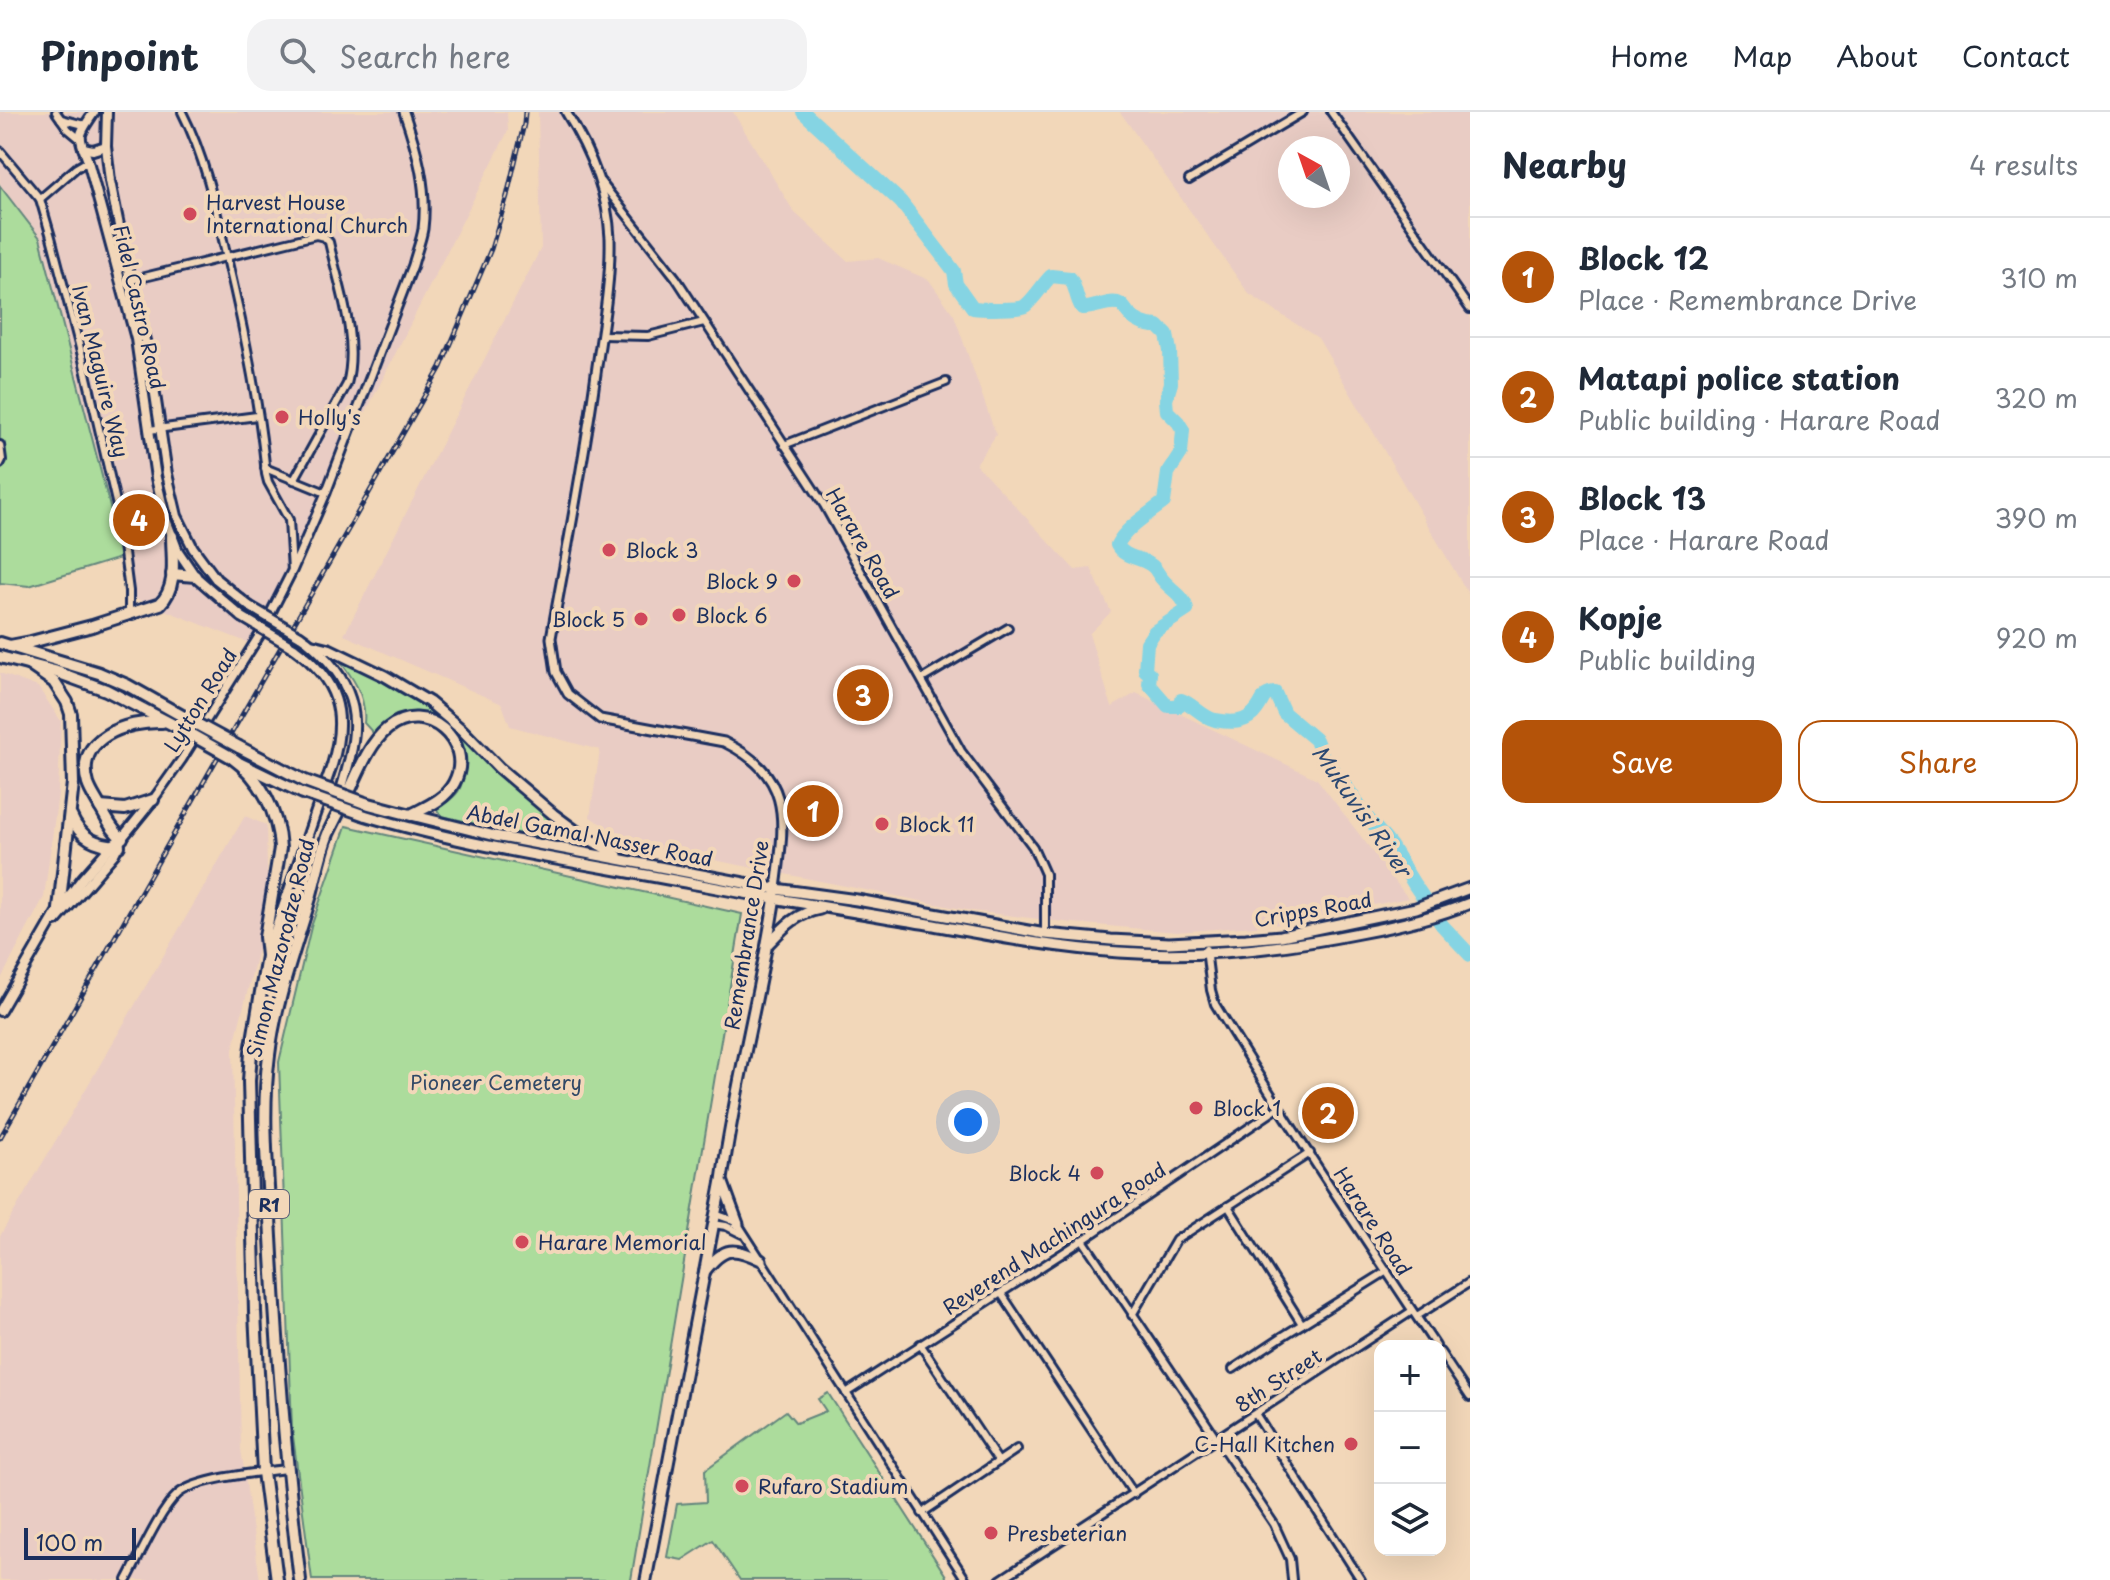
<!DOCTYPE html>
<html lang="en">
<head>
<meta charset="utf-8">
<style>
	:root { --surface:#fff; --page:#f2f2f3; --text:#1f2937; --muted:#747a83; --line:#e0e1e3; --accent:#b45309 }
	body { margin:0; font-family:"Playpen Sans",sans-serif; background:var(--page); color:var(--text) }
	.controls { position:absolute; right:24px; bottom:24px; display:grid; overflow:hidden; border-radius:16px; box-shadow:0 8px 32px #0002 }
	.controls button { width:72px; height:72px; display:grid; place-items:center; padding:0; border:0; border-bottom:2px solid var(--line); background:var(--surface); color:var(--text); font:40px sans-serif }
	.compass { position:absolute; left:1278px; top:24px; width:72px; height:72px; border-radius:50%; background:var(--surface); box-shadow:0 8px 32px #0002; rotate:320deg }
	.scale { position:absolute; left:24px; bottom:20px; width:112px; box-sizing:border-box; padding-left:8px; border:4px solid #1b2f5e; border-top:0; font-size:22px; line-height:28px; white-space:nowrap; color:#1b2f5e; -webkit-text-stroke:6px #f2d7b9; paint-order:stroke }
	.you { position:absolute; left:968px; top:1010px; width:28px; height:28px; margin:-20px; border:6px solid #fff; border-radius:50%; background:#1a73e8; box-shadow:0 0 0 12px #1a73e833 }
	.badge { display:grid; place-items:center; width:52px; height:52px; border-radius:50%; background:var(--accent); color:#fff; font-size:26px; font-weight:700 }
	.pin { position:absolute; translate:-50% -50%; border:4px solid #fff; box-shadow:0 2px 8px #0006 }
	.list { margin:0; padding:0; list-style:none }
	h2 { display:flex; justify-content:space-between; align-items:center; height:104px; margin:0; padding:0 32px; font-size:34px }
	h2 small { font-size:26px; font-weight:400; color:var(--muted) }
	.list li { display:grid; grid-template-columns:52px 1fr auto; gap:24px; align-items:center; box-sizing:border-box; height:120px; padding:0 32px; border-top:2px solid var(--line) }
	.list b { display:block; font-size:30px; white-space:nowrap }
	.list p { margin:0; font-size:26px; white-space:nowrap; color:var(--muted) }
	.list em { font-size:26px; font-style:normal; color:var(--muted) }
	.actions { display:flex; gap:16px; padding:24px 32px }
	.actions a { flex:1; padding:18px 0; border:2px solid var(--accent); border-radius:24px; text-align:center; font-size:28px; color:var(--accent) }
	.actions .main { background:var(--accent); color:#fff }
	.icon { flex:none; width:44px; height:44px; fill:none; stroke:currentColor; stroke-width:2; stroke-linecap:round; stroke-linejoin:round }
	.map { position:relative; flex:none; width:1470px; height:1468px; overflow:hidden }
	header { display:flex; align-items:center; gap:48px; box-sizing:border-box; height:112px; padding:0 40px; background:var(--surface); border-bottom:2px solid var(--line) }
	header strong { font-size:38px }
	nav { display:flex; gap:44px; margin-inline-start:auto; font-size:28px }
	.search { width:560px; height:72px; background:var(--page); display:flex; align-items:center; gap:20px; box-sizing:border-box; padding:0 28px; border-radius:24px; color:var(--muted); font-size:30px }
	main { display:flex }
	aside { flex:1; background:var(--surface) }
	.map>svg:first-child { display:block }
</style>
</head>
<body>
<header>
<strong>Pinpoint</strong>
<div class="search"><svg class="icon" aria-label="search" viewBox="0 0 24 24"><circle cx="10" cy="10" r="6"/><path d="M15 15l6 6"/></svg>Search here</div>
<nav><a>Home</a><a>Map</a><a>About</a><a>Contact</a></nav>
</header>
<main>
<div class="map">
<svg width="1470" height="1468" viewBox="0 0 1470 1468">
	<rect width="100%" height="100%" fill="#f2d7b9"/>
	<filter id="ink" filterUnits="userSpaceOnUse"><feTurbulence type="fractalNoise" baseFrequency=".0125" numOctaves="2"/><feDisplacementMap in="SourceGraphic" scale="16" xChannelSelector="R" yChannelSelector="G"/><feConvolveMatrix kernelMatrix="1 2 1 2 8 2 1 2 1" color-interpolation-filters="sRGB"/></filter>
	<g filter="url(#ink)">
		<g fill="#e9ccc4" fill-rule="evenodd">
			<polygon points="0,0 507,0 508,19 249,531 131,485 123,445 40,126 0,74"/>
			<polygon points="538,0 733,0 794,100 848,149 878,146 929,168 954,203 996,323 976,352 1075,458 1091,456 1111,500 1089,522 1112,595 1136,581 1317,667 1408,786 1282,812 1177,820 1073,811 972,799 633,732 590,705 600,638 510,614 502,592 344,523 541,136"/>
			<path d="M 1120,0 L 1470,0 L 1470,485 L 1318,226 L 1249,182 ZM 1290,36 L 1338,36 L 1338,84 L 1290,84 Z"/>
			<polygon points="0,561 38,575 61,609 58,682 44,785 0,869"/>
			<polygon points="245,704 266,713 268,797 233,937 241,1337 260,1468 0,1468 0,1124"/>
		</g>
		<g fill="#acdc9c" stroke="#64867d" stroke-width="2">
			<polygon points="0,74 40,126 123,445 29,474 0,471"/>
			<path d="M 336,544 L 351,553 L 374,562 L 408,585 L 428,594 L 449,610 L 512,673 L 563,716 L 550,726 L 524,723 L 442,704 L 436,697 C 443,692 451,688 456,682 C 460,678 462,671 463,665 C 473,625 431,587 394,607 C 387,611 380,618 374,622 L 364,611 C 367,584 352,564 336,544 Z"/>
			<polygon points="346,714 742,802 631,1468 312,1468 292,1317 279,950 311,815"/>
			<polygon points="828,1281 946,1464 945,1468 740,1468 713,1428 682,1448 667,1445 677,1392 706,1390 705,1358 786,1299 796,1311 826,1299 818,1287"/>
		</g>
		<g fill="none" stroke-linecap="round" stroke-linejoin="round">
			<path stroke="#85d4e3" stroke-width="14" d="M 803,0 L 901,90 L 954,159 L 956,172 L 973,196 C 981,197 1020,198 1025,194 C 1035,186 1042,173 1051,164 L 1070,166 C 1077,177 1075,185 1082,196 C 1094,197 1111,187 1120,192 C 1124,194 1126,199 1129,202 C 1137,211 1146,214 1158,214 L 1167,223 L 1170,239 L 1171,271 L 1166,288 L 1167,299 L 1178,310 L 1183,318 L 1181,341 L 1168,361 L 1164,390 C 1149,402 1126,415 1117,433 C 1125,447 1139,444 1151,453 C 1157,457 1158,463 1163,468 C 1172,479 1184,483 1187,498 L 1155,519 L 1147,531 L 1145,558 L 1150,562 L 1149,572 L 1168,594 L 1178,594 L 1181,588 C 1193,592 1202,605 1215,608 C 1231,611 1247,612 1257,597 C 1264,588 1262,582 1275,581 L 1284,601 L 1316,628 L 1322,643 L 1352,683 L 1365,703 L 1391,734 L 1414,772 L 1442,813 L 1470,843"/>
			<g stroke="#1b2f5e" stroke-width="12">
				<g id="minor">
					<polyline points="56,0 68,17 80,27"/>
					<path d="M 182,0 C 205,45 216,97 227,146 C 244,217 259,289 266,362 L 268,370 L 289,408 L 292,459"/>
					<polyline points="1331,0 1470,197"/>
					<polyline points="61,7 84,13"/>
					<polyline points="0,39 40,87 51,125 83,248 119,403 129,479 129,502"/>
					<polyline points="1189,68 1303,0"/>
					<polyline points="601,70 676,166 824,393 961,639 1033,735 1045,762 1045,822"/>
					<polyline points="40,87 76,56 88,49"/>
					<path d="M 128,169 L 316,123 L 324,125 L 329,130 C 339,175 359,227 347,272 L 294,368"/>
					<polyline points="602,223 648,224 704,210"/>
					<polyline points="149,318 257,304"/>
					<polyline points="0,333 2,348 0,352"/>
					<polyline points="784,333 946,270"/>
					<polyline points="265,356 326,381"/>
					<polyline points="922,567 1008,516"/>
					<path d="M 1206,837 L 1211,878 L 1215,892 C 1285,1008 1361,1121 1436,1234"/>
					<polyline points="1228,1094 1302,1212"/>
					<polyline points="715,1102 729,1107 738,1112 966,1468"/>
					<polyline points="713,1112 726,1114 742,1122"/>
					<polyline points="1083,1128 1274,1412 1290,1447 1292,1468"/>
					<polyline points="1001,1181 1134,1382"/>
					<polyline points="1132,1203 1176,1128 1310,1041"/>
					<polyline points="1417,1204 1470,1170"/>
					<polyline points="920,1232 998,1349"/>
					<polyline points="1440,1240 1470,1285"/>
					<polyline points="1233,1257 1283,1224 1387,1159"/>
					<polyline points="846,1281 1083,1128 1278,996"/>
					<polyline points="1256,1303 1361,1468"/>
					<polyline points="922,1401 1017,1337"/>
					<path d="M 127,1468 C 139,1446 160,1398 178,1382 C 197,1366 260,1360 286,1357"/>
					<polyline points="1000,1468 1412,1199"/>
				</g>
			</g>
			<g stroke="#1b2f5e" stroke-width="13">
				<g id="tertiary">
					<path d="M 566,0 C 589,37 608,82 610,126 C 611,169 603,212 597,254 C 585,345 567,436 551,526 L 556,560 L 568,582 L 600,607 L 724,630 C 795,665 784,710 776,777"/>
					<path d="M 153,688 L 182,647 L 259,524 L 292,459 L 326,381 L 413,153 C 416,141 421,129 423,117 C 428,76 417,38 404,0"/>
				</g>
			</g>
			<g stroke="#1b2f5e" stroke-width="14">
				<g id="secondary">
					<path d="M 94,0 C 78,25 77,20 88,49 L 136,227 L 156,366 L 166,408 L 178,439 L 195,464 L 242,505"/>
					<polyline points="107,0 106,34 110,69 130,168 150,249 167,362 177,404 193,436 216,467 249,494"/>
					<polyline points="83,36 93,38 106,34"/>
					<path d="M 300,524 C 311,531 319,539 328,549 C 368,594 354,634 339,685"/>
					<polyline points="56,809 114,742 120,730"/>
					<path d="M 268,839 L 332,653 C 348,602 338,568 294,536"/>
					<polyline points="0,899 59,797 82,767 112,733 122,726 152,689"/>
				</g>
			</g>
			<g stroke="#1b2f5e" stroke-width="15">
				<g id="primary">
					<polyline points="313,533 329,537 385,564 429,590 462,618 499,656 553,702 576,719 617,743"/>
					<polyline points="240,651 302,681"/>
					<path d="M 364,703 C 473,736 590,752 701,773 C 779,788 856,800 934,813 C 995,824 1056,836 1119,840 C 1200,846 1280,837 1359,821 C 1397,814 1435,805 1470,791"/>
					<polyline points="411,703 495,724 776,777 857,788 1045,822 1111,828 1169,831 1246,827 1281,824 1416,796 1470,776"/>
					<path d="M 768,832 C 784,815 795,802 820,797"/>
					<polyline points="723,1071 738,1112"/>
					<path d="M 705,1159 C 724,1134 734,1135 761,1148"/>
					<path d="M 646,1468 L 722,1068 C 735,972 761,879 775,784"/>
				</g>
			</g>
			<g stroke="#1b2f5e" stroke-width="16">
				<g id="trunk">
					<polyline points="172,462 195,464"/>
					<polyline points="0,531 99,561 127,573 191,609"/>
					<path d="M 10,534 L 31,530 L 92,514 L 160,492 C 178,475 172,446 172,424"/>
					<polyline points="0,545 54,559 106,578 183,618"/>
					<polyline points="28,552 54,570 67,590 71,602 73,671 59,797"/>
					<polyline points="239,635 305,669"/>
					<path d="M 231,645 C 261,666 278,700 280,736 L 265,825 L 267,844 L 251,940 L 249,969 L 255,1200 L 263,1360 L 277,1468"/>
					<polyline points="100,695 125,697 153,688"/>
					<path d="M 71,704 C 80,726 96,733 119,734"/>
					<path d="M 122,726 C 111,718 107,706 100,695 C 96,687 91,681 88,672 C 74,625 127,609 162,610"/>
					<path d="M 300,1468 C 286,1354 277,1240 271,1125 C 268,1065 261,1003 269,943 C 275,890 295,837 310,786 C 316,765 320,742 328,722 C 334,709 341,696 347,684 C 358,662 368,633 387,617 C 425,586 476,630 454,671 C 445,688 426,695 411,703 L 365,691"/>
				</g>
			</g>
			<use href="#minor" stroke="#f2d7b9" stroke-width="6"/>
			<use href="#tertiary" stroke="#f2d7b9" stroke-width="7"/>
			<use href="#secondary" stroke="#f2d7b9" stroke-width="8"/>
			<use href="#primary" stroke="#f2d7b9" stroke-width="9"/>
			<use href="#trunk" stroke="#f2d7b9" stroke-width="10"/>
			<g stroke="#1b2f5e" stroke-width="5">
				<polyline id="rail" points="0,1026 441,255 491,137 507,84 524,12 525,0"/>
			</g>
			<use href="#rail" stroke="#f2d7b9" stroke-width="2" stroke-dasharray="6" stroke-linecap="butt"/>
			<g stroke="#1b2f5e" stroke-width="14" stroke-linecap="butt">
				<g id="secondary-bridge">
					<polyline points="249,494 300,524"/>
					<polyline points="242,505 294,536"/>
				</g>
			</g>
			<g stroke="#1b2f5e" stroke-width="15" stroke-linecap="butt">
				<polyline id="primary-bridge" points="302,681 364,703"/>
			</g>
			<g stroke="#1b2f5e" stroke-width="16" stroke-linecap="butt">
				<g id="trunk-bridge">
					<polyline points="191,609 239,635"/>
					<polyline points="183,618 231,645"/>
					<polyline points="305,669 365,691"/>
				</g>
			</g>
			<use href="#secondary-bridge" stroke="#f2d7b9" stroke-width="8"/>
			<use href="#primary-bridge" stroke="#f2d7b9" stroke-width="9"/>
			<use href="#trunk-bridge" stroke="#f2d7b9" stroke-width="10"/>
		</g>
	</g>
	<g fill="#d1495b" stroke="#f2d7b9" stroke-width="3">
		<circle cx="190" cy="102" r="8"/>
		<circle cx="282" cy="305" r="8"/>
		<circle cx="609" cy="438" r="8"/>
		<circle cx="794" cy="469" r="8"/>
		<circle cx="679" cy="503" r="8"/>
		<circle cx="641" cy="507" r="8"/>
		<circle cx="882" cy="712" r="8"/>
		<circle cx="1196" cy="996" r="8"/>
		<circle cx="1097" cy="1061" r="8"/>
		<circle cx="522" cy="1130" r="8"/>
		<circle cx="1351" cy="1332" r="8"/>
		<circle cx="742" cy="1374" r="8"/>
		<circle cx="991" cy="1421" r="8"/>
	</g>
	<g text-anchor="middle" dominant-baseline="central" stroke-width="8" stroke-linejoin="round" paint-order="stroke">
		<rect fill="#f2d7b9" stroke="#5c6179" stroke-width="2" x="249" y="1078" width="40" height="28" rx="6"/>
		<g font-size="18" font-weight="bold" fill="#1b2f5e">
			<text x="269" y="1092">R1</text>
		</g>
		<g font-size="20" fill="#1b2f5e" stroke="#f2d7b9" text-anchor="start">
			<text x="206" y="90">Harvest House<tspan x="206" dy="23">International Church</tspan></text>
			<text x="298" y="305">Holly's</text>
			<text x="625" y="438">Block 3</text>
			<text x="778" y="469" text-anchor="end">Block 9</text>
			<text x="695" y="503">Block 6</text>
			<text x="625" y="507" text-anchor="end">Block 5</text>
			<text x="898" y="712">Block 11</text>
			<text x="1212" y="996">Block 1</text>
			<text x="1081" y="1061" text-anchor="end">Block 4</text>
			<text x="538" y="1130">Harare Memorial</text>
			<text x="1335" y="1332" text-anchor="end">C-Hall Kitchen</text>
			<text x="758" y="1374">Rufaro Stadium</text>
			<text x="1007" y="1421">Presbeterian</text>
		</g>
		<g font-size="20" fill="#1b2f5e" stroke="#f2d7b9">
			<text transform="translate(140 195) rotate(77)">Fidel Castro Road</text>
			<text transform="translate(101 259) rotate(76)">Ivan Maguire Way</text>
			<text transform="translate(863 431) rotate(60)">Harare Road</text>
			<text transform="translate(200 588) rotate(-58)">Lytton Road</text>
			<text transform="translate(590 723) rotate(11)">Abdel Gamal Nasser Road</text>
			<text transform="translate(1313 797) rotate(-10)">Cripps Road</text>
			<text transform="translate(746 823) rotate(-81)">Remembrance Drive</text>
			<text transform="translate(280 836) rotate(-76)">Simon Mazorodze Road</text>
			<text transform="translate(1373 1109) rotate(57)">Harare Road</text>
			<text transform="translate(1054 1126) rotate(-33)">Reverend Machingura Road</text>
			<text transform="translate(1278 1268) rotate(-33)">8th Street</text>
		</g>
		<g font-size="20" fill="#314967" stroke="#f2d7b9">
			<text x="496" y="970">Pioneer Cemetery</text>
		</g>
		<g font-size="22" font-style="italic" fill="#2b4872" stroke="#f2d7b9">
			<text transform="translate(1363 698) rotate(55)">Mukuvisi River</text>
		</g>
	</g>
</svg>
<div class="controls">
<button>+</button>
<button>−</button>
<button><svg class="icon" aria-label="layers" viewBox="0 0 24 24"><path d="M12 4l9 5-9 5-9-5zM3 14l9 5 9-5"/></svg></button>
</div>
<svg class="compass" viewBox="-18 -18 36 36"><path d="M0-13l5 13h-10z" fill="#e53935"/><path d="M0 13l5-13h-10z" fill="#747a83"/></svg>
<div class="scale">100 m</div>
<div class="you"></div>
<div class="pin badge" style="left:813px;top:699px">1</div>
<div class="pin badge" style="left:1328px;top:1001px">2</div>
<div class="pin badge" style="left:863px;top:583px">3</div>
<div class="pin badge" style="left:139px;top:408px">4</div>
</div>
<aside>
<h2>Nearby<small>4 results</small></h2>
<ul class="list">
<li><span class="badge">1</span><div><b>Block 12</b><p>Place · Remembrance Drive</p></div><em>310 m</em></li>
<li><span class="badge">2</span><div><b>Matapi police station</b><p>Public building · Harare Road</p></div><em>320 m</em></li>
<li><span class="badge">3</span><div><b>Block 13</b><p>Place · Harare Road</p></div><em>390 m</em></li>
<li><span class="badge">4</span><div><b>Kopje</b><p>Public building</p></div><em>920 m</em></li>
</ul>
<div class="actions"><a class="main">Save</a><a>Share</a></div>
</aside>
</main>
</body>
</html>
